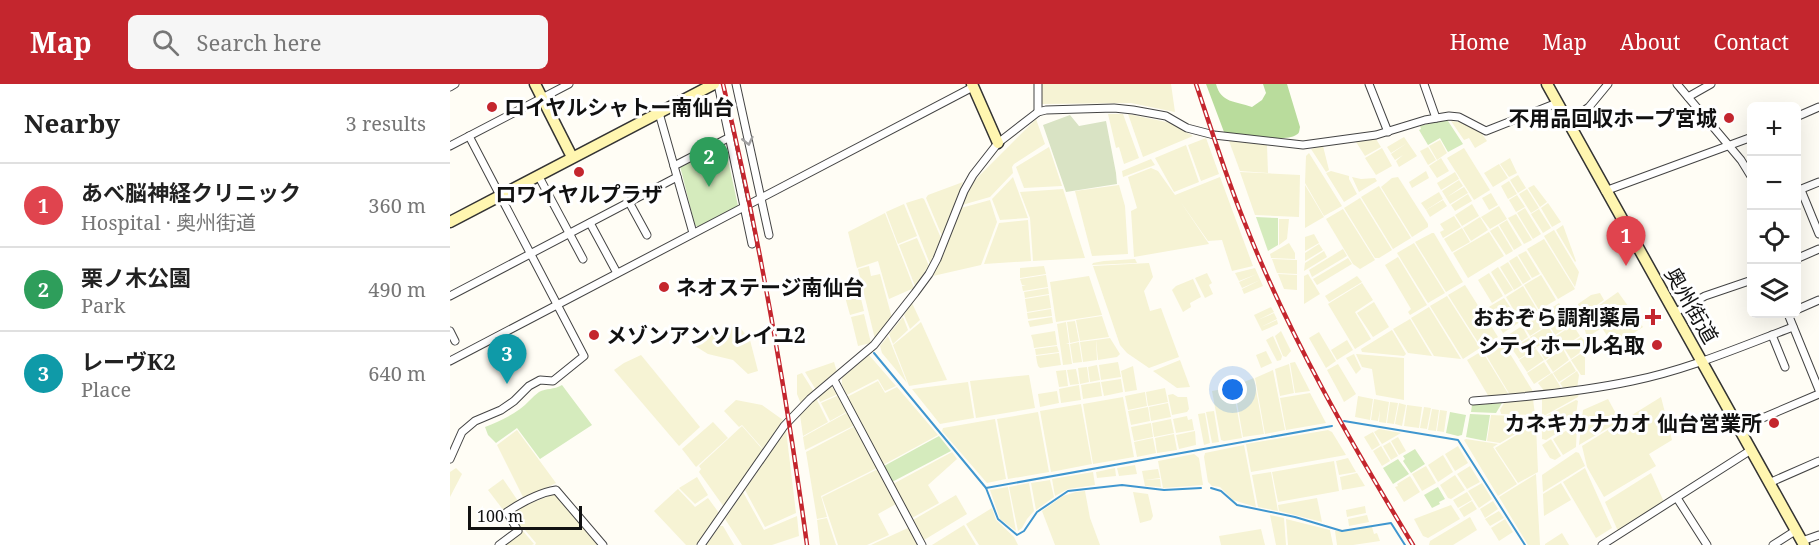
<!DOCTYPE html>
<html lang="en">
<head>
<meta charset="utf-8">
<style>
	:root { --surface:#fff; --page:#f6f6f6; --text:#222; --muted:#767676; --line:#e0e0e0; --accent:#c4262e }
	body { margin:0; font-family:"Noto Serif","Noto Sans JP",serif; background:var(--page); color:var(--text) }
	.controls { position:absolute; right:18px; top:18px; display:grid; overflow:hidden; border-radius:9px; box-shadow:0 6px 24px #0002 }
	.controls button { width:54px; height:54px; display:grid; place-items:center; padding:0; border:0; border-bottom:2px solid var(--line); background:var(--surface); color:var(--text); font:30px sans-serif }
	.scale { position:absolute; left:18px; bottom:15px; width:114px; box-sizing:border-box; padding-left:6px; border:3px solid #111; border-top:0; font-size:16px; line-height:21px; white-space:nowrap; color:#111; -webkit-text-stroke:4px #fff; paint-order:stroke }
	.you { position:absolute; left:783px; top:306px; width:21px; height:21px; margin:-15px; border:4px solid #fff; border-radius:50%; background:#1a73e8; box-shadow:0 0 0 9px #1a73e833 }
	.badge { display:grid; place-items:center; width:39px; height:39px; border-radius:50%; background:var(--accent); color:#fff; font-size:20px; font-weight:700 }
	.pin { position:absolute; translate:-50% -50px; filter:drop-shadow(0 2px 3px #0008) }
	.pin::after { content:''; position:absolute; top:32px; width:21px; height:18px; background:inherit; clip-path:polygon(0 0,100% 0,50% 100%) }
	.list { margin:0; padding:0; list-style:none }
	h2 { display:flex; justify-content:space-between; align-items:center; height:78px; margin:0; padding:0 24px; font-size:26px }
	h2 small { font-size:20px; font-weight:400; color:var(--muted) }
	.list li { display:grid; grid-template-columns:39px 1fr auto; gap:18px; align-items:center; box-sizing:border-box; height:84px; padding:0 24px; border-top:2px solid var(--line) }
	.list b { display:block; font-size:22px; white-space:nowrap }
	.list p { margin:0; font-size:20px; white-space:nowrap; color:var(--muted) }
	.list em { font-size:20px; font-style:normal; color:var(--muted) }
	.icon { flex:none; width:33px; height:33px; fill:none; stroke:currentColor; stroke-width:2; stroke-linecap:round; stroke-linejoin:round }
	.map { position:relative; flex:none; width:1369px; height:461px; overflow:hidden }
	header { display:flex; align-items:center; gap:36px; box-sizing:border-box; height:84px; padding:0 30px; background:var(--accent); color:#fff }
	header strong { font-size:28px }
	nav { display:flex; gap:33px; margin-inline-start:auto; font-size:21px }
	.search { width:420px; height:54px; background:var(--page); display:flex; align-items:center; gap:15px; box-sizing:border-box; padding:0 21px; border-radius:9px; color:var(--muted); font-size:22px }
	main { display:flex }
	aside { flex:1; background:var(--surface) }
	.map>svg:first-child { display:block }
</style>
</head>
<body>
<header>
<strong>Map</strong>
<div class="search"><svg class="icon" aria-label="search" viewBox="0 0 24 24"><circle cx="10" cy="10" r="6"/><path d="M15 15l6 6"/></svg>Search here</div>
<nav><a>Home</a><a>Map</a><a>About</a><a>Contact</a></nav>
</header>
<main>
<aside>
<h2>Nearby<small>3 results</small></h2>
<ul class="list">
<li><span class="badge" style="background:#e0444e">1</span><div><b>あべ脳神経クリニック</b><p>Hospital · 奥州街道</p></div><em>360 m</em></li>
<li><span class="badge" style="background:#2e9e5b">2</span><div><b>栗ノ木公園</b><p>Park</p></div><em>490 m</em></li>
<li><span class="badge" style="background:#0f9aa8">3</span><div><b>レーヴK2</b><p>Place</p></div><em>640 m</em></li>
</ul>
</aside>
<div class="map">
<svg width="1369" height="461" viewBox="0 0 1369 461">
	<rect width="100%" height="100%" fill="#fffdf5"/>
	<g fill="#f6f3d4">
		<polygon points="592,0 721,0 725,28 681,19 592,20"/>
		<polygon points="658,30 673,30 689,74 674,80 669,63 666,64"/>
		<polygon points="678,30 721,39 743,52 693,73"/>
		<polygon points="586,35 595,60 564,80 562,83 563,89 540,113 512,121 522,100 529,92"/>
		<polygon points="1001,37 1009,38 1030,47 1037,57 1025,64 1019,54 1014,56"/>
		<polygon points="954,53 967,72 949,83 946,77 953,71 945,76 941,70 957,59 941,69 937,63"/>
		<polygon points="756,54 769,90 751,97 738,61"/>
		<polygon points="926,55 931,63 915,72 906,58"/>
		<polygon points="990,56 997,69 987,76 979,62"/>
		<polygon points="779,57 817,61 818,89 790,87"/>
		<polygon points="736,61 749,98 724,108 705,74"/>
		<polygon points="873,62 879,86 876,88 861,65"/>
		<polygon points="599,63 612,102 574,104 566,83"/>
		<polygon points="978,63 986,76 978,81 970,67"/>
		<polygon points="932,64 942,82 926,91 915,74"/>
		<polygon points="1014,64 1040,106 1024,116 997,74"/>
		<polygon points="859,69 892,122 874,132 855,99 856,72"/>
		<polygon points="991,74 999,87 987,94 979,82"/>
		<polygon points="1060,74 1067,89 1059,93 1050,80"/>
		<polygon points="701,75 705,81 673,93 672,87"/>
		<polygon points="1049,80 1058,94 1043,103 1034,89"/>
		<polygon points="701,84 708,87 725,111 770,93 803,182 782,187 772,156 758,157 730,117 759,160 684,173 681,127 687,124 678,93"/>
		<polygon points="881,87 899,92 899,95 907,110 894,118 876,89"/>
		<polygon points="976,87 979,94 962,104 959,98"/>
		<polygon points="790,88 850,91 849,133 805,131"/>
		<polygon points="1005,88 1009,95 991,106 987,99"/>
		<polygon points="1068,91 1076,104 1068,109 1060,96"/>
		<polygon points="563,93 578,134 550,136 542,115"/>
		<polygon points="902,93 911,95 925,94 927,97 909,108"/>
		<polygon points="948,93 978,140 978,143 962,153 931,103 942,94"/>
		<polygon points="1009,96 1013,102 997,113 1014,103 1018,109 1000,120 992,107"/>
		<polygon points="1059,97 1067,110 1058,115 1051,102"/>
		<polygon points="513,98 492,152 476,114 478,111"/>
		<polygon points="669,101 675,122 678,170 642,172 625,107"/>
		<polygon points="855,101 874,133 855,144"/>
		<polygon points="1084,101 1097,118 1090,123 1078,104"/>
		<polygon points="929,102 961,154 943,165 911,113"/>
		<polygon points="613,105 635,174 583,177 580,134 570,108"/>
		<polygon points="1077,105 1089,124 1081,129 1069,110"/>
		<polygon points="989,108 993,115 976,126 971,119"/>
		<polygon points="1041,109 1048,121 1039,126 1032,114"/>
		<polygon points="1018,110 1022,117 1005,127 1001,121"/>
		<polygon points="1067,111 1075,123 1066,128 1059,116"/>
		<polygon points="472,114 474,115 491,154 480,180 456,119"/>
		<polygon points="910,114 942,166 929,174 925,174 894,124"/>
		<polygon points="540,116 547,138 531,181 483,192 511,124"/>
		<polygon points="993,116 997,122 980,133 976,126"/>
		<polygon points="1098,119 1111,138 1102,143 1091,124"/>
		<polygon points="454,120 467,152 448,160 436,128"/>
		<polygon points="1022,120 1029,132 1012,142 1005,131"/>
		<polygon points="1049,122 1057,135 1040,145 1031,133"/>
		<polygon points="1075,124 1091,150 1083,155 1067,129"/>
		<polygon points="893,125 925,176 910,185 903,180 876,135"/>
		<polygon points="1089,125 1101,144 1093,149 1081,130"/>
		<polygon points="435,129 464,204 439,215 428,177 407,184 398,148"/>
		<polygon points="1066,130 1082,156 1074,160 1058,134"/>
		<polygon points="1004,132 1011,143 993,154 990,148 994,146 990,140"/>
		<polygon points="1030,133 1038,146 1021,157 1013,144"/>
		<polygon points="829,135 839,135 837,155 829,161"/>
		<polygon points="578,136 581,177 534,180 549,139"/>
		<polygon points="1057,136 1072,161 1064,166 1049,141"/>
		<polygon points="1113,141 1126,177 1125,178 1106,146"/>
		<polygon points="1048,142 1063,167 1056,171 1040,147"/>
		<polygon points="1012,144 1020,158 1002,168 994,155"/>
		<polygon points="1104,146 1129,188 1125,203 1094,152"/>
		<polygon points="1039,148 1054,172 1018,194 1003,169"/>
		<polygon points="982,149 984,149 1013,198 996,208 965,158"/>
		<polygon points="864,150 869,159 855,167 855,153"/>
		<polygon points="467,154 479,182 465,202 449,161"/>
		<polygon points="1094,155 1125,205 1108,215 1077,165"/>
		<polygon points="839,159 845,169 845,175 821,174 820,170"/>
		<polygon points="964,159 995,209 978,219 947,169"/>
		<polygon points="869,160 873,166 855,177 855,169"/>
		<polygon points="893,165 897,172 862,193 859,186"/>
		<polygon points="874,167 877,173 854,187 855,179"/>
		<polygon points="1076,167 1090,190 1082,194 1068,171"/>
		<polygon points="1067,172 1081,195 1073,200 1059,177"/>
		<polygon points="948,173 977,221 960,231 958,228 961,225 935,181"/>
		<polygon points="898,174 902,180 867,201 863,195"/>
		<polygon points="685,175 687,179 642,181 643,179 654,177"/>
		<polygon points="822,175 847,176 847,190 827,189"/>
		<polygon points="1058,178 1072,201 1064,206 1050,183"/>
		<polygon points="699,179 703,193 694,207 700,227 711,224 729,273 699,284 677,269 670,261 643,182"/>
		<polygon points="419,182 421,192 430,190 442,234 425,255 408,185"/>
		<polygon points="594,182 596,190 570,194 570,184"/>
		<polygon points="1048,183 1063,206 1055,211 1041,188"/>
		<polygon points="805,184 813,202 794,210 792,205 810,196 792,204 789,198 807,190 789,197 785,189"/>
		<polygon points="757,189 762,199 759,201 763,210 755,214 745,194"/>
		<polygon points="1039,189 1053,212 1042,219 1028,196"/>
		<polygon points="828,190 847,191 847,206 834,205"/>
		<polygon points="858,190 870,210 854,220 854,192"/>
		<polygon points="596,191 598,203 573,207 572,202 576,201 572,201 570,195"/>
		<polygon points="1091,191 1106,216 1089,226 1074,201"/>
		<polygon points="639,192 652,231 606,238 600,198"/>
		<polygon points="907,192 912,198 879,218 875,212"/>
		<polygon points="743,195 751,213 740,219 741,223 733,228 722,206 726,202"/>
		<polygon points="407,198 414,227 400,231 392,202"/>
		<polygon points="912,199 923,216 905,228 921,255 905,265 878,220"/>
		<polygon points="1015,201 1048,253 1031,263 998,211"/>
		<polygon points="1073,202 1088,227 1071,238 1056,213"/>
		<polygon points="598,204 599,210 575,214 574,208"/>
		<polygon points="1168,208 1193,243 1164,262 1152,244 1137,253 1131,234"/>
		<polygon points="1150,209 1154,216 1130,233 1128,220 1141,211"/>
		<polygon points="599,211 601,224 577,228 575,215"/>
		<polygon points="997,212 1030,264 1013,275 980,222"/>
		<polygon points="1054,214 1070,238 1053,249 1037,224"/>
		<polygon points="924,218 939,243 923,253 907,229"/>
		<polygon points="462,219 470,236 460,245 454,231"/>
		<polygon points="1109,219 1115,229 1098,240 1092,230"/>
		<polygon points="821,223 824,228 808,236 824,229 827,235 811,243 827,236 828,240 812,247 804,231"/>
		<polygon points="979,223 1011,275 984,272 961,234"/>
		<polygon points="601,225 602,232 578,235 577,229"/>
		<polygon points="414,230 421,259 408,262 401,233"/>
		<polygon points="1116,230 1122,240 1105,251 1099,241"/>
		<polygon points="1090,231 1097,241 1080,252 1073,241"/>
		<polygon points="652,232 659,253 630,257 626,236"/>
		<polygon points="453,233 458,246 443,260 439,250"/>
		<polygon points="602,233 603,239 580,243 578,237"/>
		<polygon points="960,235 982,272 958,269 943,245"/>
		<polygon points="625,237 629,257 620,259 617,238"/>
		<polygon points="471,238 497,296 459,302 443,261"/>
		<polygon points="616,238 619,259 616,260 619,260 622,280 613,281 607,240"/>
		<polygon points="287,240 300,256 308,287 298,290 283,276 258,270 245,262 242,259"/>
		<polygon points="1123,241 1130,252 1113,263 1106,252"/>
		<polygon points="1072,242 1078,253 1062,263 1055,253"/>
		<polygon points="1098,242 1104,252 1087,263 1080,253"/>
		<polygon points="942,246 956,270 954,272 912,268 911,265"/>
		<polygon points="605,247 607,261 584,264 583,257 590,256 583,257 581,251"/>
		<polygon points="831,247 841,267 836,273 833,272 825,252"/>
		<polygon points="869,248 886,277 876,284 859,254"/>
		<polygon points="438,252 457,299 432,269 430,262"/>
		<polygon points="823,252 832,272 831,276 827,277 816,256"/>
		<polygon points="1105,253 1112,264 1095,276 1088,264"/>
		<polygon points="1131,253 1134,256 1135,265 1121,275 1114,264"/>
		<polygon points="660,254 670,270 667,273 648,276 646,256"/>
		<polygon points="1079,254 1086,264 1069,275 1062,265"/>
		<polygon points="1051,255 1084,309 1060,311 1033,266"/>
		<polygon points="646,256 647,276 633,278 630,258"/>
		<polygon points="897,256 903,266 887,276 881,266"/>
		<polygon points="629,258 632,278 623,279 620,260"/>
		<polygon points="607,262 609,268 586,271 585,265"/>
		<polygon points="1086,265 1094,276 1077,288 1069,276"/>
		<polygon points="1113,265 1119,276 1103,288 1096,277"/>
		<polygon points="816,267 822,279 811,284 806,271"/>
		<polygon points="1032,267 1059,311 1039,313 1017,276"/>
		<polygon points="1135,267 1135,291 1131,291 1121,276"/>
		<polygon points="609,269 611,281 590,284 588,282 587,278 595,277 587,278 586,272"/>
		<polygon points="904,270 911,285 906,290 896,274"/>
		<polygon points="906,270 954,274 954,316 926,311 922,285 912,283"/>
		<polygon points="191,271 250,343 229,362 164,286 174,279"/>
		<polygon points="419,271 446,302 435,307 428,295 397,311 392,301 392,294"/>
		<polygon points="730,276 740,303 727,304 703,287"/>
		<polygon points="1120,277 1126,287 1109,298 1103,289"/>
		<polygon points="384,278 387,288 366,306 355,288"/>
		<polygon points="668,278 671,293 651,296 649,281"/>
		<polygon points="845,278 860,307 845,309 840,279"/>
		<polygon points="1094,278 1101,289 1084,300 1077,289"/>
		<polygon points="839,280 844,309 830,312 825,285"/>
		<polygon points="888,280 906,310 894,318 890,310 901,303 890,310 877,286"/>
		<polygon points="647,281 650,296 640,298 638,283"/>
		<polygon points="683,282 687,306 675,308 671,287"/>
		<polygon points="637,283 639,298 630,300 628,284"/>
		<polygon points="626,285 629,300 620,301 617,286"/>
		<polygon points="616,286 618,302 609,303 606,287"/>
		<polygon points="823,286 835,346 815,350 805,294"/>
		<polygon points="1127,287 1129,291 1127,305 1115,307 1110,299"/>
		<polygon points="352,289 364,308 351,320 347,310 347,291"/>
		<polygon points="1102,289 1113,307 1095,308 1088,299"/>
		<polygon points="579,291 585,324 526,334 520,297"/>
		<polygon points="804,294 814,350 793,353 784,302"/>
		<polygon points="671,295 673,308 654,312 651,298"/>
		<polygon points="428,297 435,309 447,303 488,351 433,381 397,313"/>
		<polygon points="518,298 524,334 490,340 462,305"/>
		<polygon points="650,298 652,312 633,315 631,301"/>
		<polygon points="629,301 631,316 611,319 609,305"/>
		<polygon points="381,302 388,310 370,318 368,313"/>
		<polygon points="783,303 792,354 774,357 771,356 762,307"/>
		<polygon points="715,304 718,318 698,322 696,308"/>
		<polygon points="607,307 609,319 590,323 588,310"/>
		<polygon points="695,308 697,322 678,326 675,312"/>
		<polygon points="860,309 876,339 836,346 830,314"/>
		<polygon points="1129,309 1128,313 1092,333 1092,313"/>
		<polygon points="723,310 728,313 737,313 739,325 737,328 722,331 718,311"/>
		<polygon points="389,311 398,327 380,337 371,319"/>
		<polygon points="908,312 923,315 920,336 905,333"/>
		<polygon points="673,313 684,373 643,380 633,320"/>
		<polygon points="1211,313 1222,356 1199,370 1206,382 1154,413 1137,383 1132,362"/>
		<polygon points="366,314 378,338 353,352 350,331"/>
		<polygon points="924,315 939,318 936,339 929,338 930,326 928,337 921,336"/>
		<polygon points="1083,315 1085,331 1051,330 1050,326 1054,319"/>
		<polygon points="1158,315 1170,337 1129,361 1133,326"/>
		<polygon points="286,316 312,321 333,336 313,365 292,341 289,343 274,327"/>
		<polygon points="1126,316 1128,317 1125,338 1096,356 1092,355 1092,334"/>
		<polygon points="940,318 948,319 944,340 937,339"/>
		<polygon points="718,319 721,333 701,337 699,323"/>
		<polygon points="949,319 956,321 952,342 945,340"/>
		<polygon points="631,320 642,380 601,388 590,327"/>
		<polygon points="957,321 972,323 969,344 954,342"/>
		<polygon points="698,323 700,337 681,341 678,327"/>
		<polygon points="974,323 981,324 977,345 970,344"/>
		<polygon points="982,325 989,326 986,347 978,346"/>
		<polygon points="990,326 997,327 994,348 987,347"/>
		<polygon points="764,327 769,358 762,359 756,328"/>
		<polygon points="398,328 405,341 355,366 353,353"/>
		<polygon points="588,328 599,388 558,395 547,335"/>
		<polygon points="755,329 760,359 754,361 748,330"/>
		<polygon points="1041,331 1085,333 1086,338 1050,359 1037,357"/>
		<polygon points="737,332 738,336 742,335 744,346 726,349 723,335"/>
		<polygon points="545,335 556,395 537,399 492,347 493,344"/>
		<polygon points="721,335 724,349 704,353 702,339"/>
		<polygon points="263,338 278,354 246,383 232,365"/>
		<polygon points="701,339 703,353 684,357 681,343"/>
		<polygon points="1083,341 1086,341 1088,388 1068,399 1045,364"/>
		<polygon points="1125,341 1127,341 1126,363 1113,371 1103,355"/>
		<polygon points="292,342 313,366 274,423 249,388 251,385 249,382"/>
		<polygon points="405,342 427,384 371,412 377,433 367,435 356,368"/>
		<polygon points="929,345 951,349 932,360 924,348"/>
		<polygon points="67,346 106,399 74,415 47,361"/>
		<polygon points="336,346 346,429 315,443 295,406"/>
		<polygon points="878,346 882,348 896,371 801,388 796,360"/>
		<polygon points="745,347 746,361 729,365 726,351"/>
		<polygon points="923,348 930,361 922,366 914,353"/>
		<polygon points="724,350 727,366 707,369 705,354"/>
		<polygon points="948,353 956,367 949,371 941,357"/>
		<polygon points="703,354 706,369 687,373 684,358"/>
		<polygon points="1016,355 1048,360 1043,363 1067,400 1048,412 1014,356"/>
		<polygon points="1101,355 1111,372 1105,376 1100,374 1092,361"/>
		<polygon points="940,358 948,372 941,376 933,362"/>
		<polygon points="794,361 806,423 783,416 770,403 762,402 758,398 754,373 755,369"/>
		<polygon points="931,362 940,377 932,382 923,367"/>
		<polygon points="1008,362 1018,379 1005,387 995,370"/>
		<polygon points="502,368 507,375 478,401 489,419 462,434 443,400"/>
		<polygon points="1126,368 1129,369 1135,382 1093,408 1092,391"/>
		<polygon points="744,370 749,374 753,401 713,404 708,377"/>
		<polygon points="993,371 1003,388 988,398 978,381"/>
		<polygon points="898,374 906,388 889,391 886,377"/>
		<polygon points="884,377 889,407 828,418 822,388"/>
		<polygon points="685,381 687,390 669,392 667,384"/>
		<polygon points="976,382 986,399 972,407 962,390"/>
		<polygon points="1020,382 1030,398 1017,405 1007,390"/>
		<polygon points="6,384 12,390 0,413 0,388"/>
		<polygon points="665,384 666,392 647,394 646,388"/>
		<polygon points="1135,384 1162,444 1146,454 1113,398"/>
		<polygon points="428,385 446,420 428,430 439,451 417,461 388,461 372,413"/>
		<polygon points="708,385 710,394 695,396 710,395 711,403 695,402 692,387"/>
		<polygon points="643,388 645,401 618,405 605,412 602,395"/>
		<polygon points="821,388 828,427 808,423 802,391"/>
		<polygon points="907,389 915,402 892,406 890,393"/>
		<polygon points="1201,389 1214,418 1168,447 1155,418"/>
		<polygon points="1086,390 1090,461 1078,461 1049,413"/>
		<polygon points="1005,391 1015,406 1001,415 998,414 990,401"/>
		<polygon points="960,392 970,408 954,418 945,403 948,402 947,400"/>
		<polygon points="247,393 258,411 245,420 229,404"/>
		<polygon points="53,395 68,417 54,427 38,406"/>
		<polygon points="600,396 604,413 586,426 581,399"/>
		<polygon points="579,399 584,427 577,435 572,444 568,447 559,403"/>
		<polygon points="1032,399 1042,415 1029,424 1018,407"/>
		<polygon points="1111,399 1121,416 1094,432 1093,410"/>
		<polygon points="558,403 566,447 550,435 540,406"/>
		<polygon points="228,405 245,423 258,414 269,429 246,461 236,461 204,427"/>
		<polygon points="635,407 640,434 650,461 605,461 592,427 613,412 626,408"/>
		<polygon points="293,408 314,446 347,432 349,452 322,461 292,461 275,435"/>
		<polygon points="683,408 698,410 703,432 701,436 690,439"/>
		<polygon points="1017,408 1022,416 1008,424 1003,416"/>
		<polygon points="104,410 110,413 148,461 85,461 86,459 75,446 72,445 62,429 74,422"/>
		<polygon points="506,411 517,430 474,456 463,436"/>
		<polygon points="867,414 872,438 829,427 828,421"/>
		<polygon points="1022,417 1027,425 1014,433 1009,425"/>
		<polygon points="1043,417 1048,425 1035,434 1030,425"/>
		<polygon points="1001,421 1010,435 978,454 973,452 964,435"/>
		<polygon points="915,422 916,429 897,433 896,426"/>
		<polygon points="542,424 546,436 564,453 568,461 529,461 516,440"/>
		<polygon points="1049,427 1054,434 1040,442 1035,435"/>
		<polygon points="820,431 834,434 836,461 826,461"/>
		<polygon points="917,431 919,438 899,442 898,435"/>
		<polygon points="1020,433 1027,446 1003,461 979,461 980,457"/>
		<polygon points="377,434 386,461 370,461 367,436"/>
		<polygon points="836,435 880,446 883,461 838,461"/>
		<polygon points="1055,435 1063,448 1049,457 1041,444"/>
		<polygon points="514,441 526,461 482,461"/>
		<polygon points="270,442 273,442 284,461 256,461"/>
		<polygon points="460,443 469,461 421,461"/>
		<polygon points="922,443 924,450 927,449 930,457 903,461 887,461 885,447"/>
		<polygon points="811,445 815,461 771,461 769,452"/>
		<polygon points="73,447 84,460 82,461 54,461"/>
		<polygon points="1112,449 1119,461 1095,461 1095,460"/>
	</g>
	<g fill="#d5ebbd">
		<polygon points="988,37 998,37 1013,60 998,68 990,54 978,61 969,46 971,45 970,42"/>
		<polygon points="273,61 275,62 288,122 249,142 245,142 230,82"/>
		<polygon points="806,133 828,134 828,161 818,167"/>
		<path d="M 112,301 L 142,341 L 90,375 L 67,344 L 46,359 L 38,351 L 35,343 C 47,338 59,333 70,325 C 77,320 82,313 89,308 C 96,304 104,306 112,301 Z"/>
		<polygon points="1052,319 1046,329 1021,328 1022,321"/>
		<polygon points="1000,328 1016,331 1012,351 1008,352 996,349"/>
		<polygon points="1020,330 1040,331 1036,357 1016,353"/>
		<polygon points="489,352 501,367 442,398 434,382"/>
		<polygon points="965,365 975,380 961,389 953,377 955,375 953,372"/>
		<polygon points="948,375 959,390 943,400 933,384"/>
		<polygon points="988,403 995,415 989,418 990,420 982,424 974,411"/>
	</g>
	<path fill="#b9dc9c" d="M 756,0 L 766,0 C 771,19 785,17 802,23 L 812,16 L 816,9 L 813,0 L 837,0 L 850,43 C 849,47 850,49 846,51 C 836,58 793,51 779,50 L 774,48 Z"/>
	<polygon fill="#d9e3c4" points="620,31 629,42 656,37 666,89 667,100 616,108 593,41"/>
	<g fill="none" stroke-linecap="round" stroke-linejoin="round">
		<g stroke="#3f96cf" stroke-width="2">
			<polyline points="424,269 536,404 882,342"/>
			<polyline points="894,337 1008,356 1075,461"/>
			<polyline points="536,404 548,435 567,451 574,447 587,428 618,407 672,401 714,406 751,404"/>
			<polyline points="761,404 771,407 787,421 845,433 892,447 941,439 955,461"/>
		</g>
		<g stroke="#444" stroke-width="9">
			<g id="street">
				<polyline points="268,0 302,160"/>
				<polyline points="286,0 319,151"/>
				<polyline points="919,0 938,48"/>
				<polyline points="974,0 986,34"/>
				<polyline points="1227,0 1291,76 1302,94"/>
				<polyline points="0,3 5,0"/>
				<polyline points="1238,13 1261,0"/>
				<polyline points="588,28 588,0"/>
				<polyline points="209,29 243,149"/>
				<polyline points="1346,33 1369,23"/>
				<polyline points="1118,38 1139,23 1158,0"/>
				<polyline points="0,62 119,0"/>
				<polyline points="224,82 280,53"/>
				<polyline points="88,91 133,175"/>
				<polyline points="1349,106 1369,98"/>
				<polyline points="1351,106 1369,150"/>
				<polyline points="1155,107 1302,53"/>
				<polyline points="179,118 197,151"/>
				<polyline points="140,139 167,189"/>
				<polyline points="1346,175 1369,165"/>
				<polyline points="0,212 227,93"/>
				<polyline points="1346,226 1369,216"/>
				<polyline points="1224,229 1255,212 1302,196"/>
				<polyline points="1338,230 1369,306"/>
				<polyline points="0,247 5,257"/>
				<polyline points="1322,251 1335,283"/>
				<polyline points="0,277 523,3"/>
				<polyline points="384,296 472,461"/>
				<path d="M 1023,317 C 1077,313 1130,308 1182,297 C 1237,286 1290,263 1343,243"/>
				<polyline points="1289,344 1369,310"/>
				<polyline points="0,375 12,348 25,337 51,326 64,317 79,302 90,296 103,297 134,272 19,52"/>
				<polyline points="1319,399 1369,377"/>
				<polyline points="1227,414 1257,461"/>
				<polyline points="1352,457 1369,451"/>
				<path d="M 49,461 L 68,447 L 57,428 C 72,418 88,409 106,406 L 153,461"/>
				<polyline points="251,461 334,342 360,315 424,261 465,209 479,190 487,175 514,107 523,91 548,59 588,28 596,26 664,24 683,26 716,32 737,44 764,51 853,61 926,51 975,36 999,32 1009,33 1036,47 1107,19"/>
				<polyline points="1152,461 1301,366"/>
				<polyline points="1323,461 1345,447"/>
			</g>
		</g>
		<g stroke="#333" stroke-width="13">
			<g id="secondary">
				<polyline points="85,0 122,73"/>
				<polyline points="522,0 548,59"/>
				<polyline points="1097,0 1354,461"/>
				<polyline points="0,138 264,0"/>
			</g>
		</g>
		<use href="#street" stroke="#fff" stroke-width="7"/>
		<use href="#secondary" stroke="#fff6b0" stroke-width="10"/>
		<g stroke="#c4262e" stroke-width="4.5">
			<g id="rail">
				<path d="M 273,0 C 309,152 336,306 357,461"/>
				<path d="M 746,0 C 762,47 777,96 796,142 C 841,256 900,357 963,461"/>
			</g>
		</g>
		<use href="#rail" stroke="#fff" stroke-width="2" stroke-dasharray="7" stroke-linecap="butt"/>
	</g>
	<defs><path id="oneway-chevron" d="M-2-3.5L2.5 0L-2 3.5" fill="none" stroke-width="1.6" stroke-linecap="round" stroke-linejoin="round" transform="scale(1.5)"/></defs>
	<use stroke="#a0a0a0" href="#oneway-chevron" transform="translate(298 57) rotate(77)"/>
	<g fill="#c4262e" stroke="#fff" stroke-width="2">
		<circle cx="42" cy="23" r="6"/>
		<circle cx="1279" cy="34" r="6"/>
		<circle cx="129" cy="88" r="6"/>
		<circle cx="214" cy="203" r="6"/>
		<path d="M1200 224h6v6h6v6h-6v6h-6v-6h-6v-6h6z"/>
		<circle cx="144" cy="251" r="6"/>
		<circle cx="1207" cy="261" r="6"/>
		<circle cx="1324" cy="339" r="6"/>
	</g>
	<g text-anchor="middle" dominant-baseline="central" stroke-width="6" stroke-linejoin="round" paint-order="stroke">
		<g font-size="21" font-weight="bold" fill="#111" stroke="#fff" text-anchor="end">
			<text x="54" y="23" text-anchor="start">ロイヤルシャトー南仙台</text>
			<text x="1267" y="34">不用品回収ホープ宮城</text>
			<text x="129" y="110" text-anchor="middle">ロワイヤルプラザ</text>
			<text x="226" y="203" text-anchor="start">ネオステージ南仙台</text>
			<text x="1191" y="233">おおぞら調剤薬局</text>
			<text x="156" y="251" text-anchor="start">メゾンアンソレイユ2</text>
			<text x="1195" y="261">シティホール名取</text>
			<text x="1312" y="339">カネキカナカオ 仙台営業所</text>
		</g>
		<g font-size="21" fill="#111" stroke="#fff">
			<text transform="translate(1242 221) rotate(60)">奥州街道</text>
		</g>
	</g>
</svg>
<div class="controls">
<button>+</button>
<button>−</button>
<button><svg class="icon" aria-label="locate" viewBox="0 0 24 24"><circle cx="12" cy="12" r="6"/><path d="M12 2v4M12 18v4M2 12h4M18 12h4"/></svg></button>
<button><svg class="icon" aria-label="layers" viewBox="0 0 24 24"><path d="M12 4l9 5-9 5-9-5zM3 14l9 5 9-5"/></svg></button>
</div>
<div class="scale">100 m</div>
<div class="you"></div>
<div class="pin badge" style="left:1176px;top:182px;background:#e0444e">1</div>
<div class="pin badge" style="left:259px;top:103px;background:#2e9e5b">2</div>
<div class="pin badge" style="left:57px;top:300px;background:#0f9aa8">3</div>
</div>
</main>
</body>
</html>
